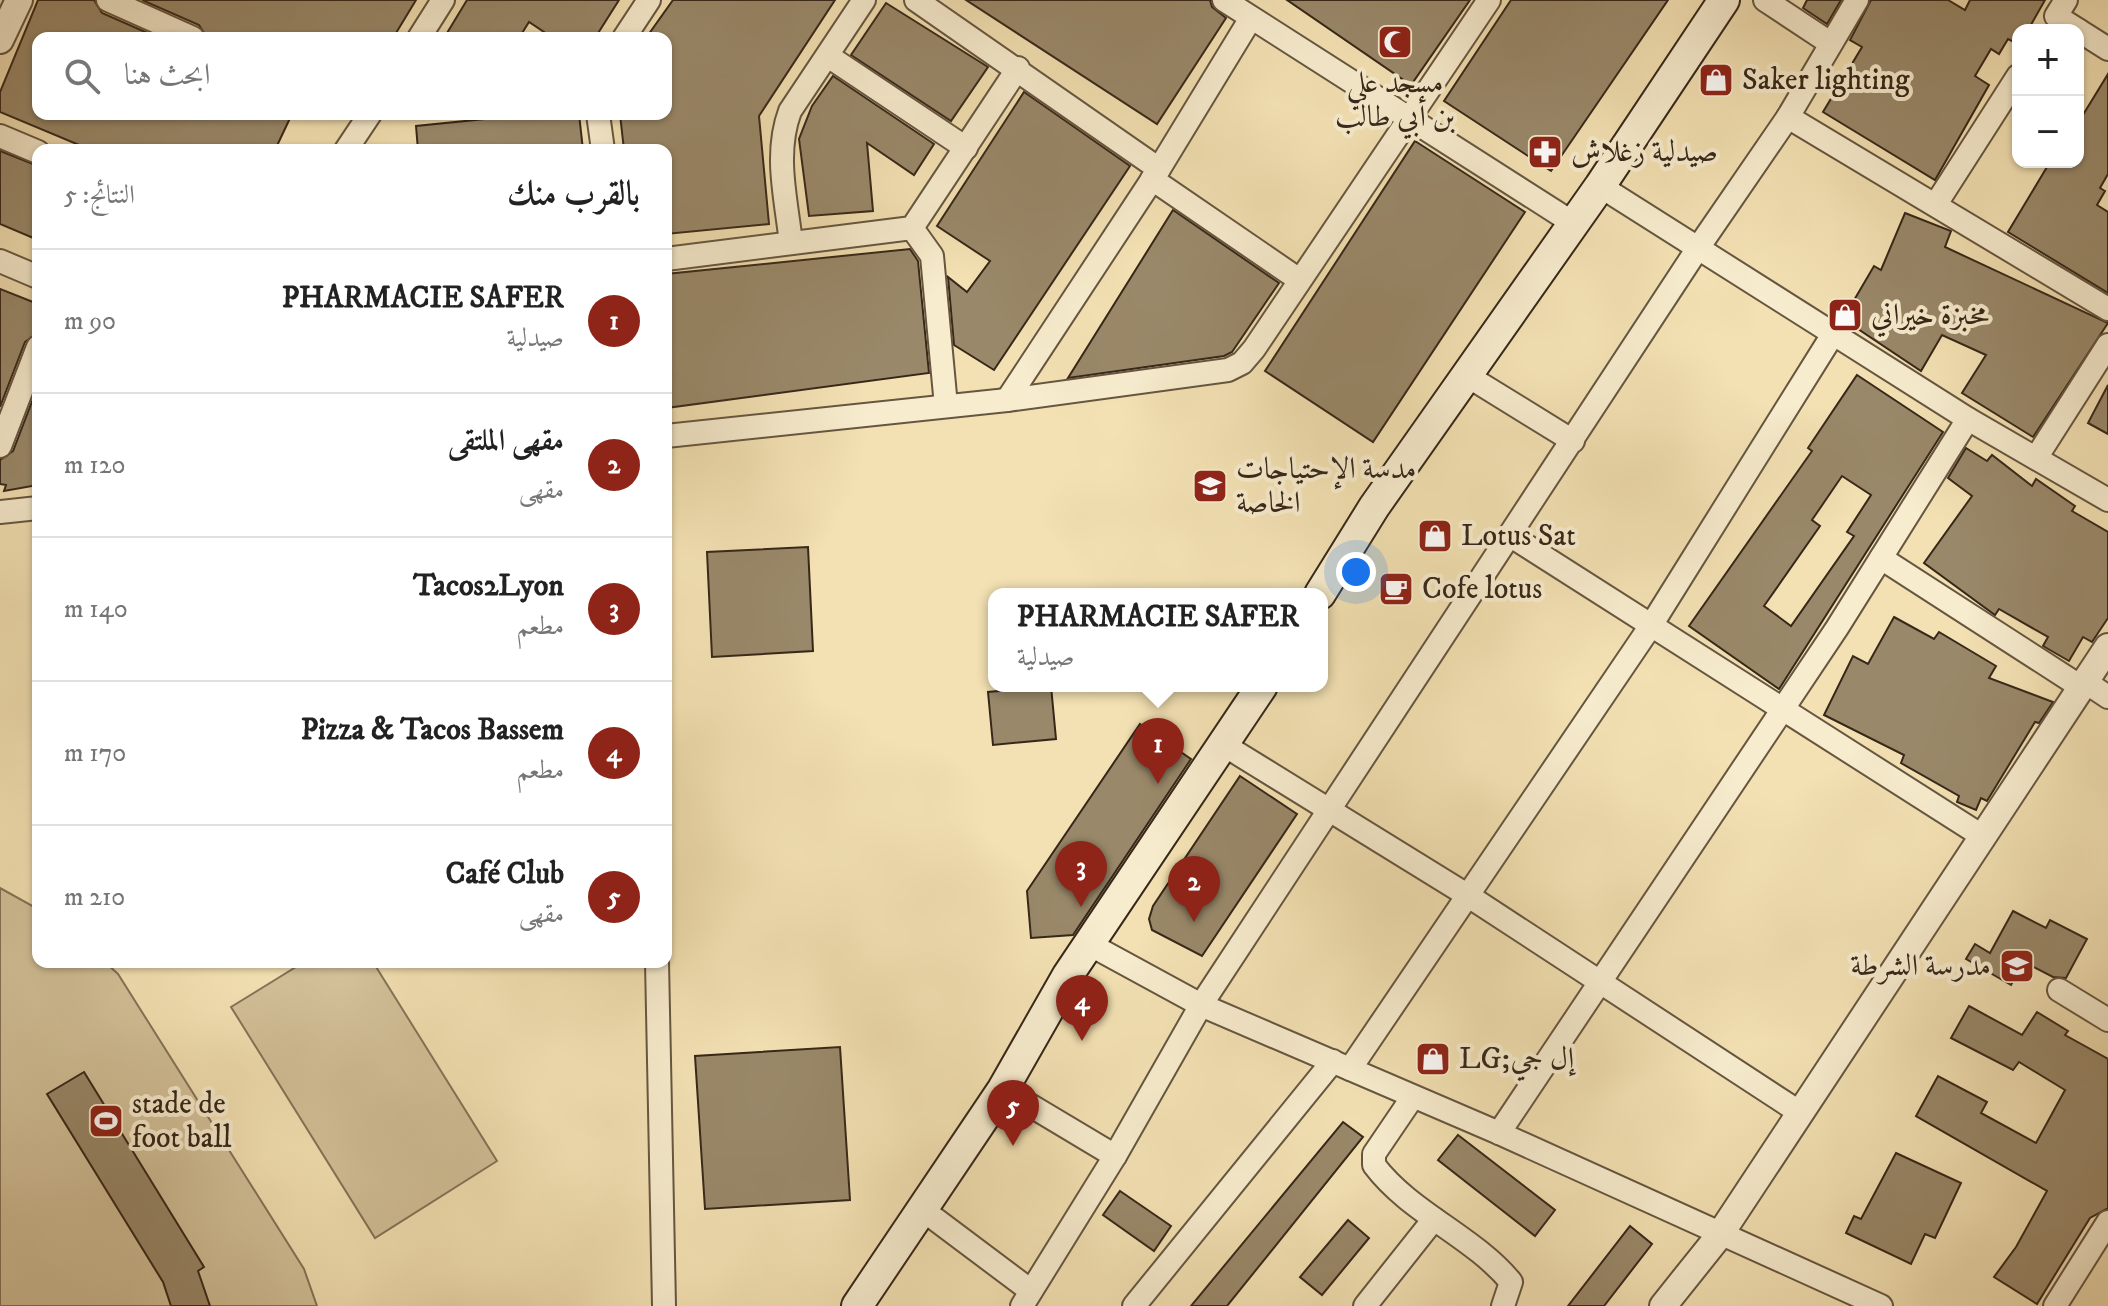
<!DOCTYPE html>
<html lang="ar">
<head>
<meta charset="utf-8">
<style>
	:root { --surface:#fff; --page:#f2f2f2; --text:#222; --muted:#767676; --line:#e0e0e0; --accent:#8f2418 }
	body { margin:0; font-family:"IM FELL DW Pica",Amiri,serif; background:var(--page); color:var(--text); direction:rtl }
	.controls { position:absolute; right:24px; top:24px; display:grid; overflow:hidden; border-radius:16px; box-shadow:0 2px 6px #0004 }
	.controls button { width:72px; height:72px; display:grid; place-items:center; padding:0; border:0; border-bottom:2px solid var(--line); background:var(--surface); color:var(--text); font:40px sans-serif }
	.you { position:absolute; left:1356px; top:572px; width:28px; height:28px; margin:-20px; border:6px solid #fff; border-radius:50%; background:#1a73e8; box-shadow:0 0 0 12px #1a73e833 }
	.badge { display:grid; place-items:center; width:52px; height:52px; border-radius:50%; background:var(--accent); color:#fff; font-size:26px; font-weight:700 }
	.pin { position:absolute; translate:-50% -66px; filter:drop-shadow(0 2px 4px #0008) }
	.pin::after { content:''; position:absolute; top:42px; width:28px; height:24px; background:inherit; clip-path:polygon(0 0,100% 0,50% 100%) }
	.popup { position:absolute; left:988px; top:588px; width:340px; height:104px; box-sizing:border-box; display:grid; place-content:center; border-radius:16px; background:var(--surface); filter:drop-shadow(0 2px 6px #0005); font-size:26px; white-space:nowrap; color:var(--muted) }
	.popup b { font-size:30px; color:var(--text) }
	.popup::after { content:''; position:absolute; left:50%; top:100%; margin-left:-16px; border:16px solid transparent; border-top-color:var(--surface) }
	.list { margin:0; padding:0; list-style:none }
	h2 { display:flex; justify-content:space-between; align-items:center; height:104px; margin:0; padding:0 32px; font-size:34px }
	h2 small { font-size:26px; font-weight:400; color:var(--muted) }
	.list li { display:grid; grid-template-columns:52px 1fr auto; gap:24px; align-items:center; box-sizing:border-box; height:144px; padding:0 32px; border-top:2px solid var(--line) }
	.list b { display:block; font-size:30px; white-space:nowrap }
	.list p { margin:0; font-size:26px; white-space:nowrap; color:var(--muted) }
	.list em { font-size:26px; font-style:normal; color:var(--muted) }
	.icon { flex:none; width:44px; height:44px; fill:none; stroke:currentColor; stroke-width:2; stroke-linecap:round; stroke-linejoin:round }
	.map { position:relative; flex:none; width:2108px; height:1306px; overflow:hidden; direction:ltr }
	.search { position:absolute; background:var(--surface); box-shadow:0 2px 6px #0004; left:32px; top:32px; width:640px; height:88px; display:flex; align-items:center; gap:20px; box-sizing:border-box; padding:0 28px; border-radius:16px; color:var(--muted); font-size:30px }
	.panel { position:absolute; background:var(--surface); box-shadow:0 2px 6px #0004; left:32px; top:144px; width:640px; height:824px; border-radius:16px; direction:rtl }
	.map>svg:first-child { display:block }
</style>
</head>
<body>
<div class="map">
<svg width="2108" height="1306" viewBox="0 0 2108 1306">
	<rect width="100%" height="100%" fill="#f3e1b3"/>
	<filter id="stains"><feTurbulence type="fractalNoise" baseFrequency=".0025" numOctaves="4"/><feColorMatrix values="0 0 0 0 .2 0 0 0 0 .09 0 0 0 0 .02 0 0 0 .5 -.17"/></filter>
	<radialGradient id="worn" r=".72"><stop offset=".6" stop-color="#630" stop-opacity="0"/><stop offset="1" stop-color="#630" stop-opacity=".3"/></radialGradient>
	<g fill="#d3c199" stroke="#857459" stroke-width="2">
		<polygon points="0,888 38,909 38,962 105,962 118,974 304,1269 317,1306 0,1306"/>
		<polygon points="304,962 373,962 497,1161 375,1238 231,1007"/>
	</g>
	<g fill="#998869" stroke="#372719" stroke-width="2" fill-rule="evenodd">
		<polygon points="38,0 94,0 102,13 159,38 38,38 38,114 292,114 275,150 91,150 0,112 0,92"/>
		<polygon points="142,0 416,0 393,38 207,38 199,25"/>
		<polygon points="467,0 619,0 595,38 553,38 529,22 519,38 444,38"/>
		<polygon points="673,0 835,0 759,116 769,224 666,234 666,150 624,150 620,114 666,114 666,38 646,38"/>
		<polygon points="966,0 1210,0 1212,7 1226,18 1157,124"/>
		<polygon points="1287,0 1470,0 1411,85"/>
		<polygon points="1511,0 1668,0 1551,171 1444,101"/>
		<polygon points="1807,0 1841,0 1827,24 1803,8"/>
		<polygon points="1871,0 1948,0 1965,10 1970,0 2045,0 2028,30 2018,30 2018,44 2008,39 1999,54 1991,49 1975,76 1989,85 1935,180 1823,112 1862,47 1850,40"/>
		<polygon points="886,3 988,67 951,121 851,55"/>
		<polygon points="2108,74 2108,174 2100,188 2105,191 2097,205 2108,212 2108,293 2008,232 2050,162 2078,162 2078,123"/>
		<polygon points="833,76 934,144 914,175 867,143 873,211 809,216 799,139 812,106"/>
		<polygon points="1024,92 1130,166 994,370 954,345 948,277 967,292 990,261 937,226"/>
		<polygon points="535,114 579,114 583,150 418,150 416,126"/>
		<polygon points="1415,141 1525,212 1373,442 1265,371"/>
		<polygon points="0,151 38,166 38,240 0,224"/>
		<polygon points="1173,210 1279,283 1232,352 1224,356 1068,378"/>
		<polygon points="1905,213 1951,231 1945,247 2108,323 2033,437 1962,393 1986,355 1942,335 1921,371 1843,319 1874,266 1881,270"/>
		<polygon points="910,249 918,261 929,373 666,408 666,274"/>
		<polygon points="0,289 38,304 38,333 25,342 0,407"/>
		<path d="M 1857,375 L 1943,432 L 1779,689 L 1689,626 L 1812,451 L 1808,448 ZM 1842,476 L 1871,495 L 1847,532 L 1854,536 L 1791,626 L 1764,606 L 1820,526 L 1812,520 Z"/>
		<polygon points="2108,385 2108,434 2088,423"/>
		<polygon points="38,386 38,485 4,491 6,485 0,484 0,460 13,451"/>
		<polygon points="1966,448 1987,461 1992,455 2032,486 2036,479 2075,506 2072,511 2108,532 2108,618 2092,642 2083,637 2069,661 2043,646 2048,637 1999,609 1995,615 1924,563 1972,496 1948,478"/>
		<polygon points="808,547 813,651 712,657 707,552"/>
		<polygon points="1894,617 1934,639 1939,632 1996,666 1989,678 2053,702 2039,723 2035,722 1987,801 1981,798 1976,810 1957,802 1959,796 1901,763 1904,755 1824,715 1853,656 1868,664"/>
		<polygon points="1051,686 1056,739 993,745 988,692"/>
		<polygon points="1140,724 1191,759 1073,935 1031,938 1027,891"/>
		<polygon points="1240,776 1297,814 1202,956 1152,930 1149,919 1153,906"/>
		<polygon points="2013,911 2046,928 2050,920 2087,939 2066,978 2053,977 2024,962 2011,985 1966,959 1975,944 1990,953"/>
		<polygon points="1969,1006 2022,1035 2037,1012 2068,1031 2065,1035 2108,1059 2108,1208 2090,1218 2037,1304 1994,1277 2016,1247 2047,1191 1916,1116 1938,1076 1987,1102 1981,1113 2036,1143 2065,1090 2019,1062 2013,1070 1951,1038"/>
		<polygon points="840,1047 850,1200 705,1209 695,1056"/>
		<polygon points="84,1072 204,1267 198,1271 210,1306 171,1306 163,1282 47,1094"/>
		<polygon points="1343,1122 1363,1137 1227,1306 1191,1306"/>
		<polygon points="1458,1135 1555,1210 1535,1236 1438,1160"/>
		<polygon points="1896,1153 1961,1183 1935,1238 1925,1234 1911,1264 1846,1233 1854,1216 1861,1219"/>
		<polygon points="1120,1191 1171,1226 1154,1251 1103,1215"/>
		<polygon points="1348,1220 1369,1238 1322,1295 1300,1277"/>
		<polygon points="1630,1226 1652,1244 1604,1306 1568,1306"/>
	</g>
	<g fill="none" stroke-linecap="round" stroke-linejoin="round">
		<g stroke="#665640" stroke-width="26">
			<g id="minor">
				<polyline points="108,0 193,38"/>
				<polyline points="916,0 1159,169"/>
				<polyline points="1224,0 1573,223"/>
				<polyline points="1765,0 1830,43"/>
				<polyline points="2066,0 2056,16 2078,30"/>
				<polyline points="2078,30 2108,49"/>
				<polyline points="419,38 443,0"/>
				<polyline points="624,38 649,0"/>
				<polyline points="828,56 966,148"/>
				<polyline points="598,114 603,150"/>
				<polyline points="1788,117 2108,309"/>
				<polyline points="0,136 38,152"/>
				<polyline points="346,150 370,114"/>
				<polyline points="1152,179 1298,279"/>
				<polyline points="1600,186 1968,419 2108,500"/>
				<polyline points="1936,204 2018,76"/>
				<polyline points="912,228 932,256 946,406"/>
				<path d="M 791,243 C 786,198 774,154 790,111 L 864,0"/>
				<polyline points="666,259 912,228 1018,68"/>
				<polyline points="0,261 38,277"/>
				<polyline points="1466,375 1573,441"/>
				<polyline points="1007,400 1159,169 1251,18"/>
				<polyline points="666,436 1007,400 1228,370 1242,363 1254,349 1489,0"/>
				<polyline points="0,446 38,347"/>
				<polyline points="2036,458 2108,345"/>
				<polyline points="0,512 38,508"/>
				<polyline points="1511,536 1982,836"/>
				<polyline points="1881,558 2081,687"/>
				<polyline points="2084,681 2108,697"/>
				<polyline points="1224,745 1467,895 1799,1112"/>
				<polyline points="1089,944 1201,1005 1499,1133 1881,1306"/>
				<polyline points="657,962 664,1306"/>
				<polyline points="2059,990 2108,1020"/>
				<polyline points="1350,1069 1652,624 1835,331"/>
				<polyline points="1003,1089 1115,1156"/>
				<path d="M 1412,1098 L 1374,1154 L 1374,1165 C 1410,1213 1473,1236 1511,1282 L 1503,1306"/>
				<polyline points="1499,1133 1837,628 1968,419"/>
				<polyline points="923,1210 1031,1291"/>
				<polyline points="1022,1306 1115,1156 1201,1005 1698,248 1788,117 1857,0"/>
				<polyline points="1134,1306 1333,1061"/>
				<polyline points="1365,1306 1434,1219"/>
				<polyline points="2055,1306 2108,1222"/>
			</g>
		</g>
		<g stroke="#665640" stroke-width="30">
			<g id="tertiary">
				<polyline points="0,40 19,0"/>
				<polyline points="1663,1306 1719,1236 2108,647"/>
			</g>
		</g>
		<g stroke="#372719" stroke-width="34">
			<g id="secondary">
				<polyline points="1320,594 1374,507 1600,186 1724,0"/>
				<polyline points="857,1306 1003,1089 1068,975 1262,686"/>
			</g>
		</g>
		<use href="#minor" stroke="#f7ecce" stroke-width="22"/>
		<use href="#tertiary" stroke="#f7ecce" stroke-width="26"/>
		<use href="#secondary" stroke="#f7ecce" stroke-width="30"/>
	</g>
	<defs>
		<g id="mosque-square" transform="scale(1.8)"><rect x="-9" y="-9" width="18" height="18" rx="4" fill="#8f2418" stroke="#f7ecce"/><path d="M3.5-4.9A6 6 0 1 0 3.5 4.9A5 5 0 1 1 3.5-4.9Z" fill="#fff"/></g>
		<g id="shop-square" transform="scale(1.8)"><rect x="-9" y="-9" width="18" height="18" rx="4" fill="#8f2418" stroke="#f7ecce"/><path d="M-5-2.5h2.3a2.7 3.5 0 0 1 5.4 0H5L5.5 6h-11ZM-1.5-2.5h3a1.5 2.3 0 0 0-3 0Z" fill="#fff"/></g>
		<g id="pharmacy-square" transform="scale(1.8)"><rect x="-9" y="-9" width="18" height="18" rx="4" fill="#8f2418" stroke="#f7ecce"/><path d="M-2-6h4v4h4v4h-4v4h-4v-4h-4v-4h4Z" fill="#fff"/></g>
		<g id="school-square" transform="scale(1.8)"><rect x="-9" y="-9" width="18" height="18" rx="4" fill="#8f2418" stroke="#f7ecce"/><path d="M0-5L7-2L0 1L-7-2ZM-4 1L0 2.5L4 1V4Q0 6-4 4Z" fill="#fff"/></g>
		<g id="cafe-square" transform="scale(1.8)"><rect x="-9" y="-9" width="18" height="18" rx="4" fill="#8f2418" stroke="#f7ecce"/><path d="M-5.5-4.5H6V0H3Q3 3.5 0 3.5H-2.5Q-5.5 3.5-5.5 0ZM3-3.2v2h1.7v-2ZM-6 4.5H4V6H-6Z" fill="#fff"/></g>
		<g id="university-square" transform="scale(1.8)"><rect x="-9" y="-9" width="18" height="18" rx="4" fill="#8f2418" stroke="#f7ecce"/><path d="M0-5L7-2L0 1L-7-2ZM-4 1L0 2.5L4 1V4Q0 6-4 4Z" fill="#fff"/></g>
		<g id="stadium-square" transform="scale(1.8)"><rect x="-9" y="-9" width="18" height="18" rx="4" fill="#8f2418" stroke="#f7ecce"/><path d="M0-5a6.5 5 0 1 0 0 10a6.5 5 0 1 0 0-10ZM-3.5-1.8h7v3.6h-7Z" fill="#fff"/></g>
	</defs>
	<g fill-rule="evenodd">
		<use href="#mosque-square" x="1395" y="42"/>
		<use href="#shop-square" x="1716" y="80"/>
		<use href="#pharmacy-square" x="1545" y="152"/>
		<use href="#shop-square" x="1845" y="315"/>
		<use href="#school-square" x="1210" y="486"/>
		<use href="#shop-square" x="1435" y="536"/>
		<use href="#cafe-square" x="1396" y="589"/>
		<use href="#university-square" x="2017" y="966"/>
		<use href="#shop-square" x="1433" y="1059"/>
		<use href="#stadium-square" x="106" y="1121"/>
	</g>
	<g text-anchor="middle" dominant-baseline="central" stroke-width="8" stroke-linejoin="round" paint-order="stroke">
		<g font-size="30" fill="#372719" stroke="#f7ecce" text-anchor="start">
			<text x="1742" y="80">Saker lighting</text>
			<text x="1395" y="83" text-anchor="middle">مسجد علي<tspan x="1395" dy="34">بن أبي طالب</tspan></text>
			<text x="1571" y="152">صيدلية زغلاش</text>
			<text x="1871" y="315">مخبزة خيراني</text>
			<text x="1236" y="469">مدسة الإحتياجات<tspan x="1236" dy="34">الخاصة</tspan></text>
			<text x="1461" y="536">Lotus Sat</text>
			<text x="1422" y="589">Cofe lotus</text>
			<text x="1991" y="966" text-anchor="end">مدرسة الشرطة</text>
			<text x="1459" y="1059">LG;إل جي</text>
			<text x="132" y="1104">stade de<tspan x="132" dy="34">foot ball</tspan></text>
		</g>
	</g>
	<rect width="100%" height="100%" filter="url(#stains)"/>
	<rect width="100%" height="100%" fill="url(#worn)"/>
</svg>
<div class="controls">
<button>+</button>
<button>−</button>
</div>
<div class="you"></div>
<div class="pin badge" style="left:1158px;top:784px">1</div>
<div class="popup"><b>PHARMACIE SAFER</b>صيدلية</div>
<div class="pin badge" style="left:1194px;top:922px">2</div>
<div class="pin badge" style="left:1081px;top:907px">3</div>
<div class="pin badge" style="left:1082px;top:1041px">4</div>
<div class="pin badge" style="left:1013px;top:1146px">5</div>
<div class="search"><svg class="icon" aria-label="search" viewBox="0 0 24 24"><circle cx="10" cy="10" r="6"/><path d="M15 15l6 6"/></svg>ابحث هنا</div>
<section class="panel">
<h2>بالقرب منك<small>النتائج: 5</small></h2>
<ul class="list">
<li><span class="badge">1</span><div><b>PHARMACIE SAFER</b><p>صيدلية</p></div><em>90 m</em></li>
<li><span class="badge">2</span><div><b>مقهى الملتقى</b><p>مقهى</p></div><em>120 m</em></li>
<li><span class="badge">3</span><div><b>Tacos2Lyon</b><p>مطعم</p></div><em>140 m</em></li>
<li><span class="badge">4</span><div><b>Pizza &amp; Tacos Bassem</b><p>مطعم</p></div><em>170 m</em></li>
<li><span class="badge">5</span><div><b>Café Club</b><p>مقهى</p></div><em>210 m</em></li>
</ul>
</section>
</div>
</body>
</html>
